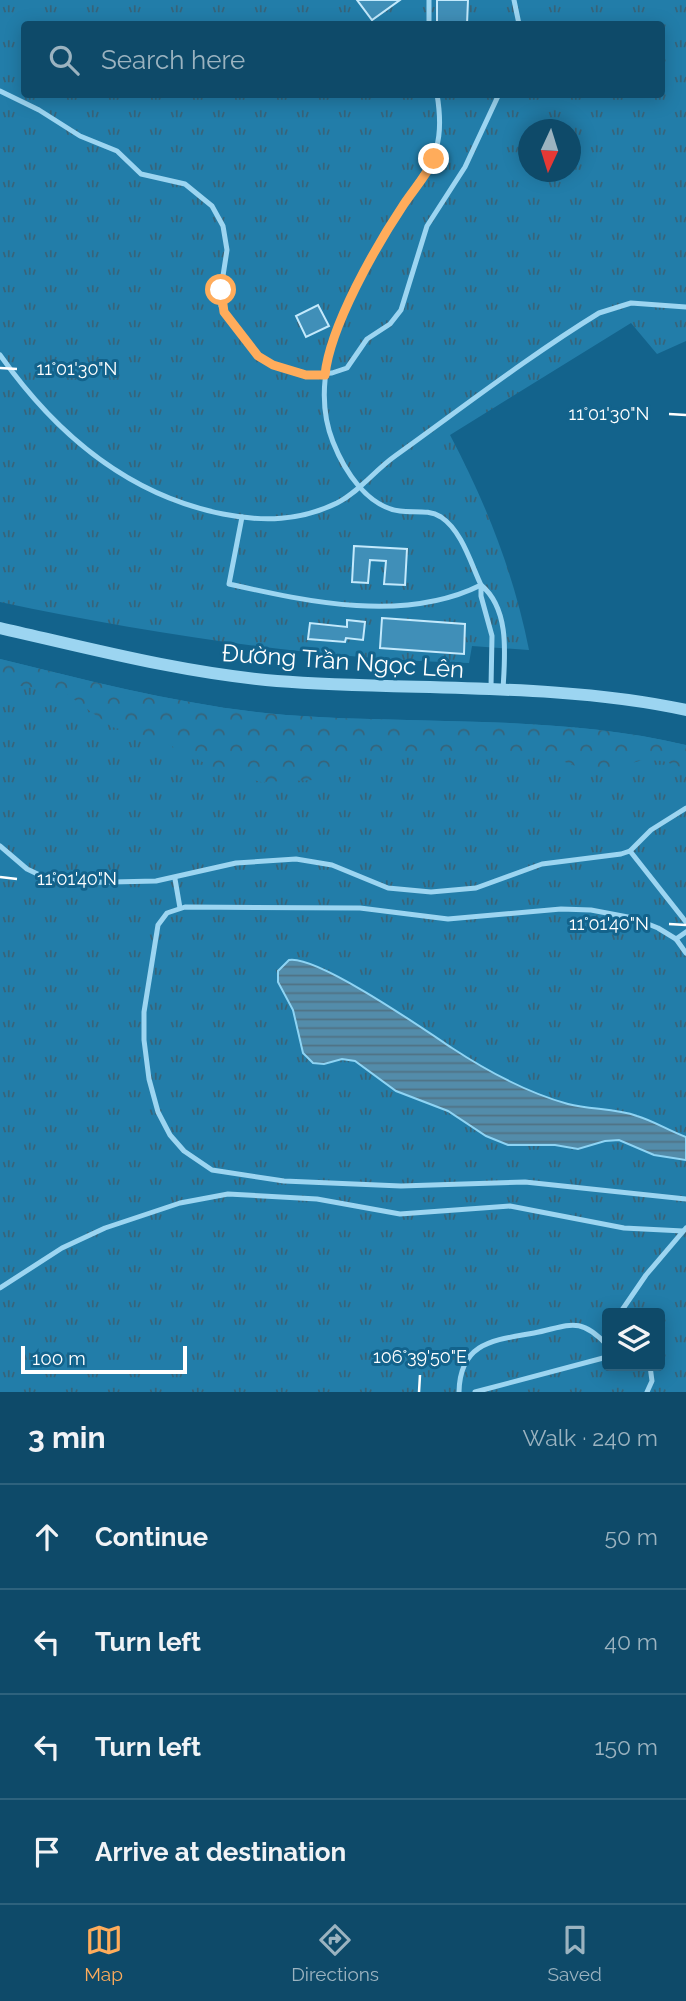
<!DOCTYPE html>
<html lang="en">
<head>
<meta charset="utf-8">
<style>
	:root { --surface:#0e4a69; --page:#1c5471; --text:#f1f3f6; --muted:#9bb3c0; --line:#2e627d; --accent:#ffac5b }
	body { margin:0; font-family:Raleway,sans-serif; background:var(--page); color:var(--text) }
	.controls { position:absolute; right:21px; bottom:21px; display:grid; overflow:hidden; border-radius:7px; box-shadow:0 4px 18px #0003 }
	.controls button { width:63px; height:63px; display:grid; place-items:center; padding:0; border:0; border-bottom:2px solid var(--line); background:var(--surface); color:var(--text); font:35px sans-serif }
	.compass { position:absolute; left:518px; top:119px; width:63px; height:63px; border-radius:50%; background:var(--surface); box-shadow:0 4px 18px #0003; rotate:184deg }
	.scale { position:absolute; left:21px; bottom:18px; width:166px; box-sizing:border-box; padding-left:7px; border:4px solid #fff; border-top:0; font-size:19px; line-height:24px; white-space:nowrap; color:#fff; -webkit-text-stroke:5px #13638c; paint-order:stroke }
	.stop { position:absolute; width:21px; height:21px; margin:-16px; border:5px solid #ffac5b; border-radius:50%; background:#fff }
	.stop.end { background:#ffac5b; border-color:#fff; box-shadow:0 2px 7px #0008 }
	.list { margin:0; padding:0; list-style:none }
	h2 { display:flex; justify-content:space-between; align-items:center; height:91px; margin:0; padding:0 28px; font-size:30px }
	h2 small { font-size:23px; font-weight:400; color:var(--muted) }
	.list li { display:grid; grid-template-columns:46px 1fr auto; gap:21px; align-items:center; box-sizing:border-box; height:105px; padding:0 28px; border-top:2px solid var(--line) }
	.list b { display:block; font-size:26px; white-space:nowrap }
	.list em { font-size:23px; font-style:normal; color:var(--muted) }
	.icon { flex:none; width:38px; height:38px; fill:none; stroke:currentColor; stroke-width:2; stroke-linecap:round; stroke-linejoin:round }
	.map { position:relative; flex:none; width:686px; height:1392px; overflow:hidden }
	.search { position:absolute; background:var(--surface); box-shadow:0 4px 18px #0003; left:21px; right:21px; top:21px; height:77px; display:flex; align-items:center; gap:18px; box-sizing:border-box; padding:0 24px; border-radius:7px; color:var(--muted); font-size:26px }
	.sheet { height:511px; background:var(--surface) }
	nav { display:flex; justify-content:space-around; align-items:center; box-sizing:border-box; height:98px; border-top:2px solid var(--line); background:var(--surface); font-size:19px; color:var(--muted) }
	nav a { display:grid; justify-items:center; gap:4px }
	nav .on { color:var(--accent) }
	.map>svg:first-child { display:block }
</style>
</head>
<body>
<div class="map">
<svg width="686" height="1392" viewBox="0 0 686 1392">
	<defs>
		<pattern id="grass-tufts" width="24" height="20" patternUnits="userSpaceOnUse" patternTransform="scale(1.75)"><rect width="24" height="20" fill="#227da9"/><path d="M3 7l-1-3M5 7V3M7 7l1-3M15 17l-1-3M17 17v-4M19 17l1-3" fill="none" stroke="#37647a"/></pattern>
		<pattern id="forest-crowns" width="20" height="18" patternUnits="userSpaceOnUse" patternTransform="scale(1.75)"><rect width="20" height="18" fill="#227da9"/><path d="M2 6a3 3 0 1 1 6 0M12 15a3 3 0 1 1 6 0" fill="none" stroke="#37647a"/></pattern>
		<pattern id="water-rules" width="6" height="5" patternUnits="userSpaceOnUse" patternTransform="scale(1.75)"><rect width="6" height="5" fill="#538caa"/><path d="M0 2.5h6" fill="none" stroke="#507284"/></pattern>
	</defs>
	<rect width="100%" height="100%" fill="#13638c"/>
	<g fill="url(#grass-tufts)" fill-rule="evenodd">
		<path d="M 0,0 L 686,0 L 686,341 L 657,354 L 631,323 L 450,435 C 486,503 514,574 529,650 L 472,646 L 469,663 C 310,658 156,635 0,602 ZM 24,24 L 662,24 L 662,94 L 24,94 ZM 528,130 L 570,130 L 570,172 L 528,172 Z"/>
		<path d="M 0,659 C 94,682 189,707 286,715 C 419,725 555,714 686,745 L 686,1392 L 0,1392 ZM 607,1313 L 660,1313 L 660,1366 L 607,1366 Z"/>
	</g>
	<path fill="url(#forest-crowns)" d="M 0,659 C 94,682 189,707 286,715 C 419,725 554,714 686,745 L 686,769 L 663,761 L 643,760 L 594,773 L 565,762 L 509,751 L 430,754 L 387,751 L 359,757 L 314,780 L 261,782 L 216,769 L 158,739 L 112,727 L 68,695 L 31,687 L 0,684 Z"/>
	<path fill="url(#water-rules)" stroke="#8ed4f4" stroke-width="2" d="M 289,960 C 317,955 425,1030 452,1048 C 487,1071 528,1093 568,1104 C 591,1110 615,1108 637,1116 C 654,1121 669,1131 686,1137 L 686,1160 L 654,1155 L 619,1140 L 605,1141 L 578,1149 L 555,1145 L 508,1145 L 486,1136 L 448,1111 L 396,1091 L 355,1061 L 342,1059 L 324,1064 L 313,1063 L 303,1053 L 293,1010 L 278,982 L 278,971 Z"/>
	<g fill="#408fb8" stroke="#c3e9fc" stroke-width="2">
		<polygon points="357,0 400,0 372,20"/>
		<polygon points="437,0 468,0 467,24 437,24"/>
		<polygon points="318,305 329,326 306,337 296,316"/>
		<polygon points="354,546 407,549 405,585 384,584 386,561 370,560 368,583 352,582"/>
		<polygon points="382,618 465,624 464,654 380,648"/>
		<polygon points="347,620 365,622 363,640 346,638 345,642 308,639 310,623 347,627"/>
	</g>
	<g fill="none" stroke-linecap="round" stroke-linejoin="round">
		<g stroke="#9cd5f1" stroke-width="5">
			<polyline points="514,0 519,24"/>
			<polyline points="429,24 429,0"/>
			<polyline points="0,91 39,110 80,136 117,151 141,174 185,184 212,206 223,226 227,250 220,295 221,306 258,356 273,365 306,375 332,373 347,368 367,339 390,324 401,310 427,226 465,167 499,94"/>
			<path d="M 0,355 C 55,433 127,495 223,514 C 263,522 300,521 337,503 C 360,491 374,471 395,456 C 462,408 529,356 599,313 L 631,303 L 686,307"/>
			<path d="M 242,517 L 229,584 C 309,602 405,623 481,585 C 471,564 462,531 441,517 C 428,509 414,513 400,511 C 367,507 344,470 333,442 C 302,365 360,274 399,210 C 428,164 447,155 437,94"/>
			<path d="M 491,687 L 492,636 L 481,596 L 481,585 C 510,609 505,655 503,689"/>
			<polyline points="0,846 27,869 48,879 68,883 156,881 236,863 296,859 332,865 388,888 431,892 476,888 542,864 621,854 630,851 651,830 686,808"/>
			<polyline points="630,851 686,922"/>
			<polyline points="175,879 180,908"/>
			<polyline points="676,939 686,932"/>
			<polyline points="686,953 676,939 658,928 633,918 591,910 561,909 448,919 360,908 185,907 167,913 158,925 144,1012 144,1040 149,1079 158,1112 170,1135 184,1151 212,1170 284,1181 401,1186 525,1182 686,1199"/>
			<polyline points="0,1288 62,1248 105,1228 180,1203 228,1194 317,1199 400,1214 510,1206 624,1228 683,1231"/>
			<polyline points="620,1313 646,1275 686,1228"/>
			<path d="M 459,1392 C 460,1341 496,1340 534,1333 C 569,1326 579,1315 607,1345"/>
			<polyline points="475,1392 607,1357"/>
			<polyline points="647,1392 652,1381 650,1366"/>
		</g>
		<path stroke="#9cd5f1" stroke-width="12" d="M 0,628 C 92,649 183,673 277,681 C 409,691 558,682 686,710"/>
	</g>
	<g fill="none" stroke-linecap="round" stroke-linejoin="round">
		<path stroke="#ffac5b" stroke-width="9" d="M 221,290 L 224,312 L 258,356 L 273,365 L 306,375 L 325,375 C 330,326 376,246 404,204 C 414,189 426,176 434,159"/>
	</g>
	<path fill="none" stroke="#fff" stroke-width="2.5" d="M 0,368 L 17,369M 669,414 L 686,415M 0,877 L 17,879M 669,924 L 686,925M 419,1392 L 420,1375"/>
	<g text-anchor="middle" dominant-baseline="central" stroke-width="6" stroke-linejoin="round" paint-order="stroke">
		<g font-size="24" fill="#fff" stroke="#13638c">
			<text transform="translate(343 661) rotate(4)">Đường Trần Ngọc Lên</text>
		</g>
	</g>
	<g font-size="18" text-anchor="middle" fill="#fff" stroke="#13638c" stroke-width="6" stroke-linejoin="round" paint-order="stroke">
		<text x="77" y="375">11°01'30"N</text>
		<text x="609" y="420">11°01'30"N</text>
		<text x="77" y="885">11°01'40"N</text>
		<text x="609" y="930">11°01'40"N</text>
		<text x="420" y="1363">106°39'50"E</text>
	</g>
</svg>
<div class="controls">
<button><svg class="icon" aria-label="layers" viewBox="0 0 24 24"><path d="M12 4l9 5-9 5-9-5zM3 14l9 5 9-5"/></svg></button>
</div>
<svg class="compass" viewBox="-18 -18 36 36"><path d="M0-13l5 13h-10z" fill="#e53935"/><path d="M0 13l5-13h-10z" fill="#9bb3c0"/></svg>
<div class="scale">100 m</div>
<div class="stop" style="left:221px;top:290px"></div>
<div class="stop end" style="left:434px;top:159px"></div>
<div class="search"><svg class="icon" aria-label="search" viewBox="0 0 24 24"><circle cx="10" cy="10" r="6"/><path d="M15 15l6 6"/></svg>Search here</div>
</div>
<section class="sheet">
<h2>3 min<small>Walk · 240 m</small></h2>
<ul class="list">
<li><svg class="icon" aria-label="ahead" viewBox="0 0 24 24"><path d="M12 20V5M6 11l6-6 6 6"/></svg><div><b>Continue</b></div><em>50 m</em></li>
<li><svg class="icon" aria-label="left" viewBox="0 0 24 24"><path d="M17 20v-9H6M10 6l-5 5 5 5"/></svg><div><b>Turn left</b></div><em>40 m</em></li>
<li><svg class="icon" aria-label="left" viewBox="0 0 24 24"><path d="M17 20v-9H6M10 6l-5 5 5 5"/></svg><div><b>Turn left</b></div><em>150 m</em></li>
<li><svg class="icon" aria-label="arrive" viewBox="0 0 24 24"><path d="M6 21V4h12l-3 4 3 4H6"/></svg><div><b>Arrive at destination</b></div></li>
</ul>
</section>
<nav>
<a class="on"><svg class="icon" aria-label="map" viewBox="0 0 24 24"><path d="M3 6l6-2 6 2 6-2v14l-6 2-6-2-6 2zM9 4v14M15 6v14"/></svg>Map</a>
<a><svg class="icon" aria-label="directions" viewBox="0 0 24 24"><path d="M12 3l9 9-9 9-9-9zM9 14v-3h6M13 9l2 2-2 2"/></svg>Directions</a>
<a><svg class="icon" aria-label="saved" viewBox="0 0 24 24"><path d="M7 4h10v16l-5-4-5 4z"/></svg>Saved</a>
</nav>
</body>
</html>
